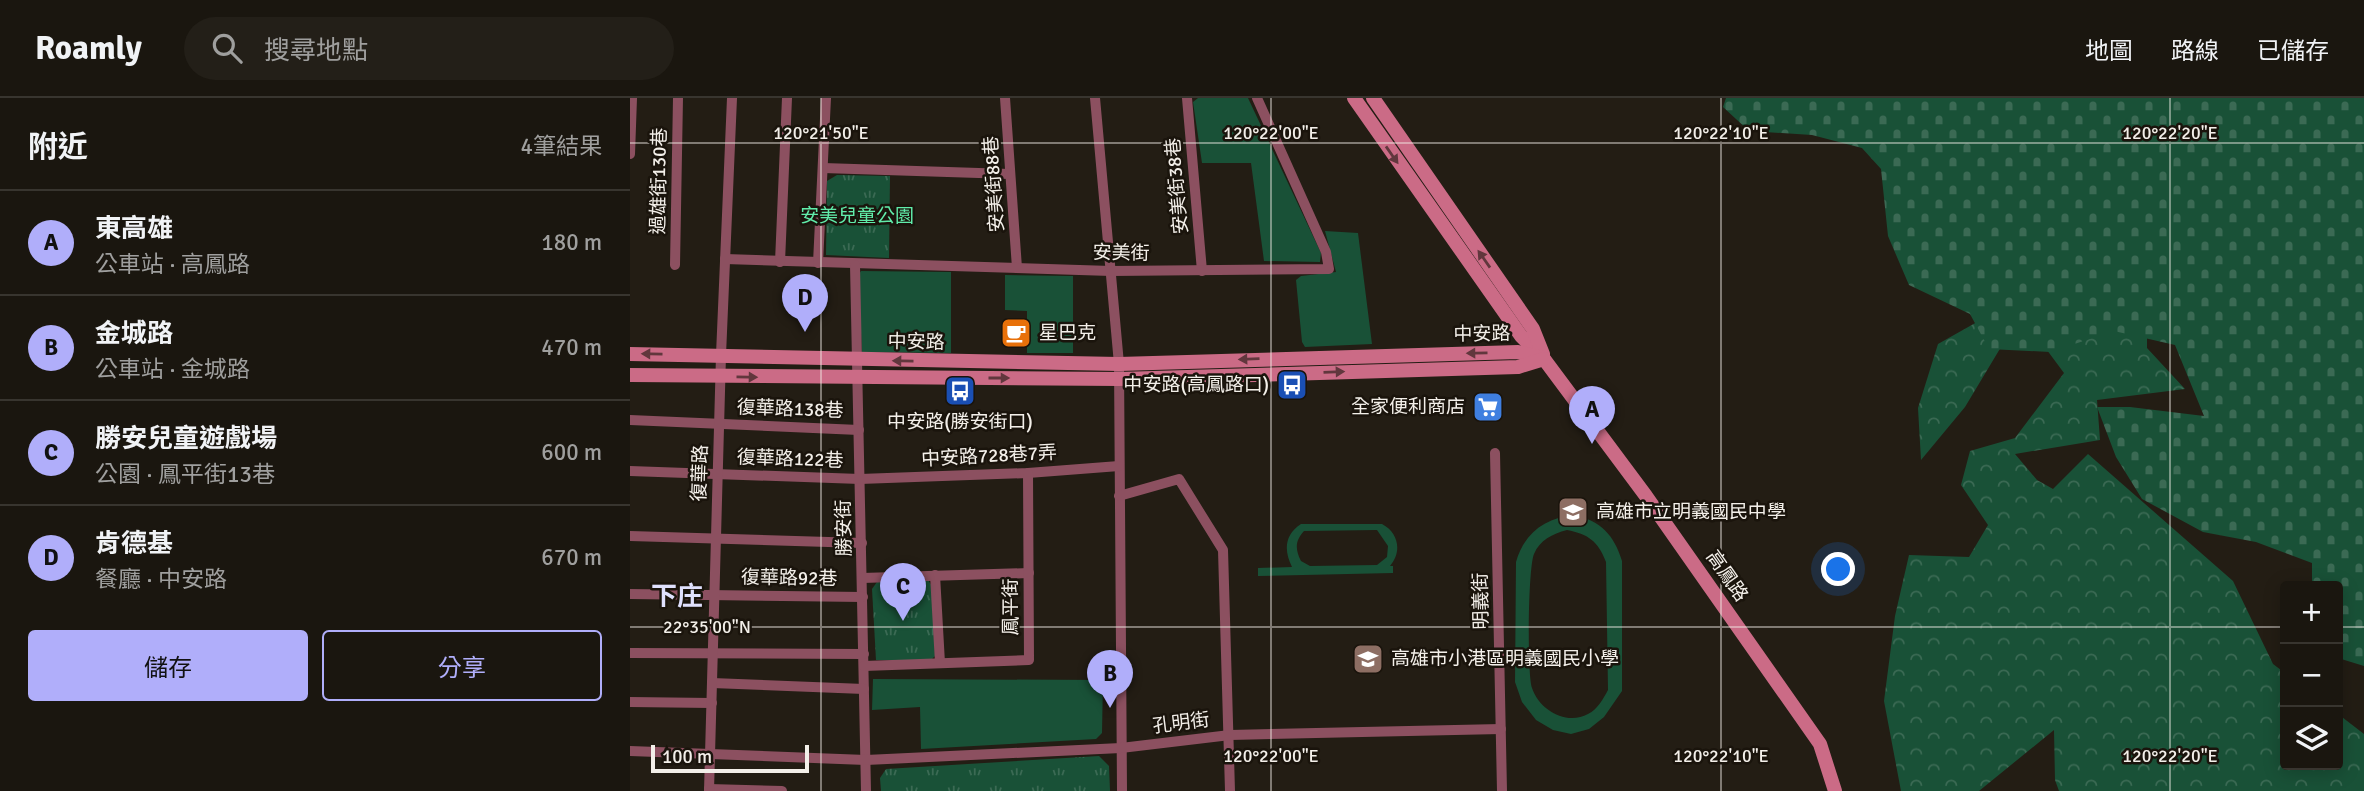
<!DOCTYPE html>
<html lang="zh-TW">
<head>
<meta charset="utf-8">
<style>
	:root { --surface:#1a160f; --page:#231f18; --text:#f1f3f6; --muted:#9f9f9e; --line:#38352f; --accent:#b0aefa }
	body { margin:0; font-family:Signika,"Noto Sans TC",sans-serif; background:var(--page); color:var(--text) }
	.controls { position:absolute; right:21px; bottom:21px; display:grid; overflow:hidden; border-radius:7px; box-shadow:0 4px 18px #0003 }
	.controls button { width:63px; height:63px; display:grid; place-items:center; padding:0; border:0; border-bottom:2px solid var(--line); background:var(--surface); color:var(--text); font:35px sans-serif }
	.scale { position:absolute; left:21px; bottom:18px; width:158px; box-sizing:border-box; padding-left:7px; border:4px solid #f3efe9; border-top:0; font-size:19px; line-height:24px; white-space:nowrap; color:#f3efe9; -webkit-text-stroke:5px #1a140c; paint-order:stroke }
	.you { position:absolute; left:1209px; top:472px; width:24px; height:24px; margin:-18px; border:5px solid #fff; border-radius:50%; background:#1a73e8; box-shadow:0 0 0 10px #1a73e833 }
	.badge { display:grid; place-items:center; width:46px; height:46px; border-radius:50%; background:var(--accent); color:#111; font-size:23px; font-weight:700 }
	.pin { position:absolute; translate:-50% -58px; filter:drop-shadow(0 2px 4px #0008) }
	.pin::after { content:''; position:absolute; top:37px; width:24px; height:21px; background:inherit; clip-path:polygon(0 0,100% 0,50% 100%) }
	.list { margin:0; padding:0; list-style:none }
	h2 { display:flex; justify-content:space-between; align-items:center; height:91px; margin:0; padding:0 28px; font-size:30px }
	h2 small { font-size:23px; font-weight:400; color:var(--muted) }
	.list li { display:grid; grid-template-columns:46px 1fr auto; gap:21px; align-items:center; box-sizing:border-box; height:105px; padding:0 28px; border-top:2px solid var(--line) }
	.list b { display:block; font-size:26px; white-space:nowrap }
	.list p { margin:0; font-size:23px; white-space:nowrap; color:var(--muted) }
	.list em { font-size:23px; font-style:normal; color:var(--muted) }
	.actions { display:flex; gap:14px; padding:21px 28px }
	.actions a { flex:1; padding:16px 0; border:2px solid var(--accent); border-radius:7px; text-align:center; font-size:24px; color:var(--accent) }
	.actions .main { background:var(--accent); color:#111 }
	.icon { flex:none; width:38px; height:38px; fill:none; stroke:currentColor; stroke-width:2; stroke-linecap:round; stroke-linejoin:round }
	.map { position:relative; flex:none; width:1734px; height:693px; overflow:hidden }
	header { display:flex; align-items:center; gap:42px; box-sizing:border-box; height:98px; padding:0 35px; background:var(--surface); border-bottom:2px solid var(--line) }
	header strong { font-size:33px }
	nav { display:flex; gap:38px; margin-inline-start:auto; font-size:24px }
	.search { width:490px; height:63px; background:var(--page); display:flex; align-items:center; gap:18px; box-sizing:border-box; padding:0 24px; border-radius:38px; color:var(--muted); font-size:26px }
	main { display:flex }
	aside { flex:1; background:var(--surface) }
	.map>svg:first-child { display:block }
</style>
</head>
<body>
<header>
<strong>Roamly</strong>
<div class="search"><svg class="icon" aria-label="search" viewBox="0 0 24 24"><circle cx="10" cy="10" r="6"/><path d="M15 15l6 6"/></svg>搜尋地點</div>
<nav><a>地圖</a><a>路線</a><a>已儲存</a></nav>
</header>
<main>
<aside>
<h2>附近<small>4筆結果</small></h2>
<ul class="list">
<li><span class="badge">A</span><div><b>東高雄</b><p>公車站 · 高鳳路</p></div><em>180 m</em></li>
<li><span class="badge">B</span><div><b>金城路</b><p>公車站 · 金城路</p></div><em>470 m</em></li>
<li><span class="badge">C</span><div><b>勝安兒童遊戲場</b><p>公園 · 鳳平街13巷</p></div><em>600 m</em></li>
<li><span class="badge">D</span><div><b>肯德基</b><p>餐廳 · 中安路</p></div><em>670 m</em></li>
</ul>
<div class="actions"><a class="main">儲存</a><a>分享</a></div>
</aside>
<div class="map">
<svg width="1734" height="693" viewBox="0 0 1734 693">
	<defs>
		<pattern id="forest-crowns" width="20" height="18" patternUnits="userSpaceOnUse" patternTransform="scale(1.75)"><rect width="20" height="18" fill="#195137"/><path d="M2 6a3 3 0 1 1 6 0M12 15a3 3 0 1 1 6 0" fill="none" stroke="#3b6a54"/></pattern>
		<pattern id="cemetery-stones" width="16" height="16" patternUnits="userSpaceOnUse" patternTransform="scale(1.75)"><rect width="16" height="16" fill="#195137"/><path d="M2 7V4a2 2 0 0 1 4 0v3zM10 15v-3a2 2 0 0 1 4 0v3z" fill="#3b6a54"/></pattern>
		<pattern id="park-tufts" width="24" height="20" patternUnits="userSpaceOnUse" patternTransform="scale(1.75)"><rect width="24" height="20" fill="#195137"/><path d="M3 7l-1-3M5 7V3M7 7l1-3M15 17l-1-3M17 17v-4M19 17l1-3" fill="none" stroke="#3b6a54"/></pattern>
	</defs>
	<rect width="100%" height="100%" fill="#231d14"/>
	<g fill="#195137" fill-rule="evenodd">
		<polygon points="568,0 618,0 691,155 690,164 634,163 621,65 572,65 563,4"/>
		<polygon points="695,133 728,135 742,246 675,249 672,244 666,182 671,178 706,174"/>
		<polygon points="231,173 321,174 321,255 232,254 228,178"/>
		<polygon points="375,177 443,178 443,255 397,255 397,213 375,212"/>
		<path d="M 944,417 C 971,423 984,437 992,463 L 992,593 L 974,619 L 959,631 L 941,636 L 923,632 L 906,622 L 892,604 L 885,584 L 886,464 C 894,435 915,420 944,417 ZM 937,432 C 958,436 968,443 976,464 L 978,592 C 973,601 968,611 958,616 C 937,628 909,612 902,590 C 897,575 898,470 904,456 C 910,442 922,436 937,432 Z"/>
		<path d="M 671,426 L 752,426 C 769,435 772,454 760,468 L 763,468 L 763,475 L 628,478 L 628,470 L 662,469 C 654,453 654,437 671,426 ZM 747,432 L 758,448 L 757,459 L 747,467 L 680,468 L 671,463 C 665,451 665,443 674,433 Z"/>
		<polygon points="243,581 473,582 472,635 466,641 291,651 290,609 242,612"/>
	</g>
	<polygon fill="url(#forest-crowns)" points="1379,206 1517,230 1517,250 1555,291 1467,302 1470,342 1385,356 1407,382 1423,391 1458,356 1603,483 1643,566 1655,575 1655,667 1708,667 1708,616 1734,636 1734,693 1429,693 1425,682 1424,632 1349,693 1271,693 1254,603 1265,518 1279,457 1339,459 1358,427 1331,387 1340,353 1385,340 1434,275 1411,244 1374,244 1335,309 1291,362 1288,310 1308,246"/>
	<polygon fill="url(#cemetery-stones)" points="1096,0 1734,0 1734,568 1708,560 1708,488 1682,488 1682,465 1626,444 1573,434 1512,401 1486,359 1467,309 1500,309 1574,318 1545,247 1484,233 1420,254 1359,251 1340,216 1279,187 1258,138 1251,71 1232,50 1182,37 1119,33 1093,9"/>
	<g fill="url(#park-tufts)">
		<polygon points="207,77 260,78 259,160 196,157 197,83"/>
		<polygon points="298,482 302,488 305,558 301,562 246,562 242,491 247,484"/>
		<polygon points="469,658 479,668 480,693 251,693 250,680 256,671"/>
	</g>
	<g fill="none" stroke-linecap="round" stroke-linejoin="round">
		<g stroke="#8c5060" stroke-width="10">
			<polyline points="375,0 387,170"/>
			<polyline points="465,0 489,266 492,693"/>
			<polyline points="557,0 572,173"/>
			<polyline points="0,56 2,0"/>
			<polyline points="193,70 380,76"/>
			<polyline points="95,161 481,173 699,171 696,154 627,0"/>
			<polyline points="150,164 157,0"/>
			<polyline points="188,165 196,0"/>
			<polyline points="45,167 48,0"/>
			<polyline points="225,167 236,693"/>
			<polyline points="0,322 229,332"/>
			<polyline points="865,355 872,693"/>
			<polyline points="0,373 230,381 398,375 489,368"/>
			<polyline points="489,398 549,381 593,452 600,693"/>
			<polyline points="0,438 232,445"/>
			<polyline points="305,477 310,565"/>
			<polyline points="232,480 399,475"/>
			<polyline points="0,496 233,499"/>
			<polyline points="0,555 234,556"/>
			<polyline points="234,568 399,562 398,375"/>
			<polyline points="82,585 234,591"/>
			<polyline points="0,604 82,605"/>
			<polyline points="0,653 236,662 491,650 600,637 871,631"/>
			<polyline points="79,691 152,693"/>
			<polyline points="79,693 91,257 102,0"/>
		</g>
		<g stroke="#cb6b86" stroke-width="14">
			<polyline points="724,0 891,238 914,261 1016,398 1190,646 1205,693"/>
			<polyline points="743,0 903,231 913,256"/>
			<polyline points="0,256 489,266 888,254 913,260"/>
			<polyline points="0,277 489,281 888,269 914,261"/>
		</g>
	</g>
	<defs><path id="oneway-solid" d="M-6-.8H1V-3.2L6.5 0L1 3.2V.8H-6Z" transform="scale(1.75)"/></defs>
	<g fill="#61373d">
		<use href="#oneway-solid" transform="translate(762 57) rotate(55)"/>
		<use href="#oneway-solid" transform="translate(854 161) rotate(-125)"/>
		<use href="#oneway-solid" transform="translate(847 255) rotate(179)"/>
		<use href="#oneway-solid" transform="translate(22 256) rotate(-179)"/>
		<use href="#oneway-solid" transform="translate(619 261) rotate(178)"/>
		<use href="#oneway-solid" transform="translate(273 263) rotate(-179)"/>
		<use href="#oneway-solid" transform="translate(704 274) rotate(-2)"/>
		<use href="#oneway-solid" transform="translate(117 279) rotate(1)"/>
		<use href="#oneway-solid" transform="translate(369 280)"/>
	</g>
	<path fill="none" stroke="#f3efe9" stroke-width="2" stroke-opacity="0.45" d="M 191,0 L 191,693M 641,0 L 641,693M 1091,0 L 1091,693M 1540,0 L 1540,693M 0,45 L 1734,45M 0,529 L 1655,529M 1708,529 L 1734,529"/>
	<defs>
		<g id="cafe-square" transform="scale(1.575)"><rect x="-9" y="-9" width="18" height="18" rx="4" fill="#e8710a" stroke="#1a140c"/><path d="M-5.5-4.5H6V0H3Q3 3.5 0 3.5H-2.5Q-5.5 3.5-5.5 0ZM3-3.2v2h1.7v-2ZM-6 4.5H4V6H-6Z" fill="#fff"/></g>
		<g id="bus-square" transform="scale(1.575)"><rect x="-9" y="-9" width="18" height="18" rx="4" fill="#1a4fb4" stroke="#1a140c"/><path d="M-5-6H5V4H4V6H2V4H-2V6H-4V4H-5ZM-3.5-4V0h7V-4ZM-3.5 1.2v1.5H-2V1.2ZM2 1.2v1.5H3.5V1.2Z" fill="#fff"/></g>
		<g id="supermarket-square" transform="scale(1.575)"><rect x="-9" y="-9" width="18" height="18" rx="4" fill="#3f7fe0" stroke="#1a140c"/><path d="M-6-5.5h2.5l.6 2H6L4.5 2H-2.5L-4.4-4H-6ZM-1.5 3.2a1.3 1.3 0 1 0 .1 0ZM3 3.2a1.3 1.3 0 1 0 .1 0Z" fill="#fff"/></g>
		<g id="school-square" transform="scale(1.575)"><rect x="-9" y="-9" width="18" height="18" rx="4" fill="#8d6e63" stroke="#1a140c"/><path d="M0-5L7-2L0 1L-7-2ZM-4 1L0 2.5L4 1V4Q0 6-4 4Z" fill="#fff"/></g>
	</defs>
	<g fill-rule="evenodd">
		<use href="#cafe-square" x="386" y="235"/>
		<use href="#bus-square" x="662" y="287"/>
		<use href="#bus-square" x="330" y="293"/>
		<use href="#supermarket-square" x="858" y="309"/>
		<use href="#school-square" x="943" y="414"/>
		<use href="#school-square" x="738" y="561"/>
	</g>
	<g text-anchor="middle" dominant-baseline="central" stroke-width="5" stroke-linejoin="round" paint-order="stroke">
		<g font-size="19" fill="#f3efe9" stroke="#1a140c">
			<text transform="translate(29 83) rotate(-89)">過雄街130巷</text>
			<text transform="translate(364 86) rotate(-94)">安美街88巷</text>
			<text transform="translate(547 88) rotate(-95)">安美街38巷</text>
			<text transform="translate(491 155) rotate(1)">安美街</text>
			<text transform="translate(852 236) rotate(-1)">中安路</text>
			<text transform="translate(286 244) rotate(1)">中安路</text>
			<text transform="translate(160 311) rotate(2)">復華路138巷</text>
			<text transform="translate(359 358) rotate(-3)">中安路728巷7弄</text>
			<text transform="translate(160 361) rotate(2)">復華路122巷</text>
			<text transform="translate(70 375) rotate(-88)">復華路</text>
			<text transform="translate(214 430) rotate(-91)">勝安街</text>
			<text transform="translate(1097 478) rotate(55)">高鳳路</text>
			<text transform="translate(159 480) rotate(1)">復華路92巷</text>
			<text transform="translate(851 503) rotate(-91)">明義街</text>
			<text transform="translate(381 509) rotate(-90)">鳳平街</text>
			<text transform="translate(551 625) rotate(-7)">孔明街</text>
		</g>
		<g font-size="19" fill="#61ecaa" stroke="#1a140c">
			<text x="227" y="118">安美兒童公園</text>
		</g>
		<g font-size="19" fill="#f3efe9" stroke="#1a140c" text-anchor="start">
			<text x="409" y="235">星巴克</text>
			<text x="639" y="287" text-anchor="end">中安路(高鳳路口)</text>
			<text x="835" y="309" text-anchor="end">全家便利商店</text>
			<text x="330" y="324" text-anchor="middle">中安路(勝安街口)</text>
			<text x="966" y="414">高雄市立明義國民中學</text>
			<text x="761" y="561">高雄市小港區明義國民小學</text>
		</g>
		<g font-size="26" font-weight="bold" fill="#dfe0fd" stroke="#1a140c">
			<text x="47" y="499">下庄</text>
		</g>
	</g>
	<g font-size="18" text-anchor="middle" fill="#f3efe9" stroke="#1a140c" stroke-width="5" stroke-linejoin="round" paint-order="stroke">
		<text x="191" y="41">120°21'50"E</text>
		<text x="641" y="41">120°22'00"E</text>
		<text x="1091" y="41">120°22'10"E</text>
		<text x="1540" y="41">120°22'20"E</text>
		<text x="77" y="535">22°35'00"N</text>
		<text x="641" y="664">120°22'00"E</text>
		<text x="1091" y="664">120°22'10"E</text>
		<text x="1540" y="664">120°22'20"E</text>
	</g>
</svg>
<div class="controls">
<button>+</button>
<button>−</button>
<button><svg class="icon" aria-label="layers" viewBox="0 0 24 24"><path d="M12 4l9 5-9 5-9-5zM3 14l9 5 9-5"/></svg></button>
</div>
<div class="scale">100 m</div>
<div class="you"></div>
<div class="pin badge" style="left:962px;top:346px">A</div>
<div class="pin badge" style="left:480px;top:610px">B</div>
<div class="pin badge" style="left:273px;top:523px">C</div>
<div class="pin badge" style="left:175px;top:234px">D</div>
</div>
</main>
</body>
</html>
